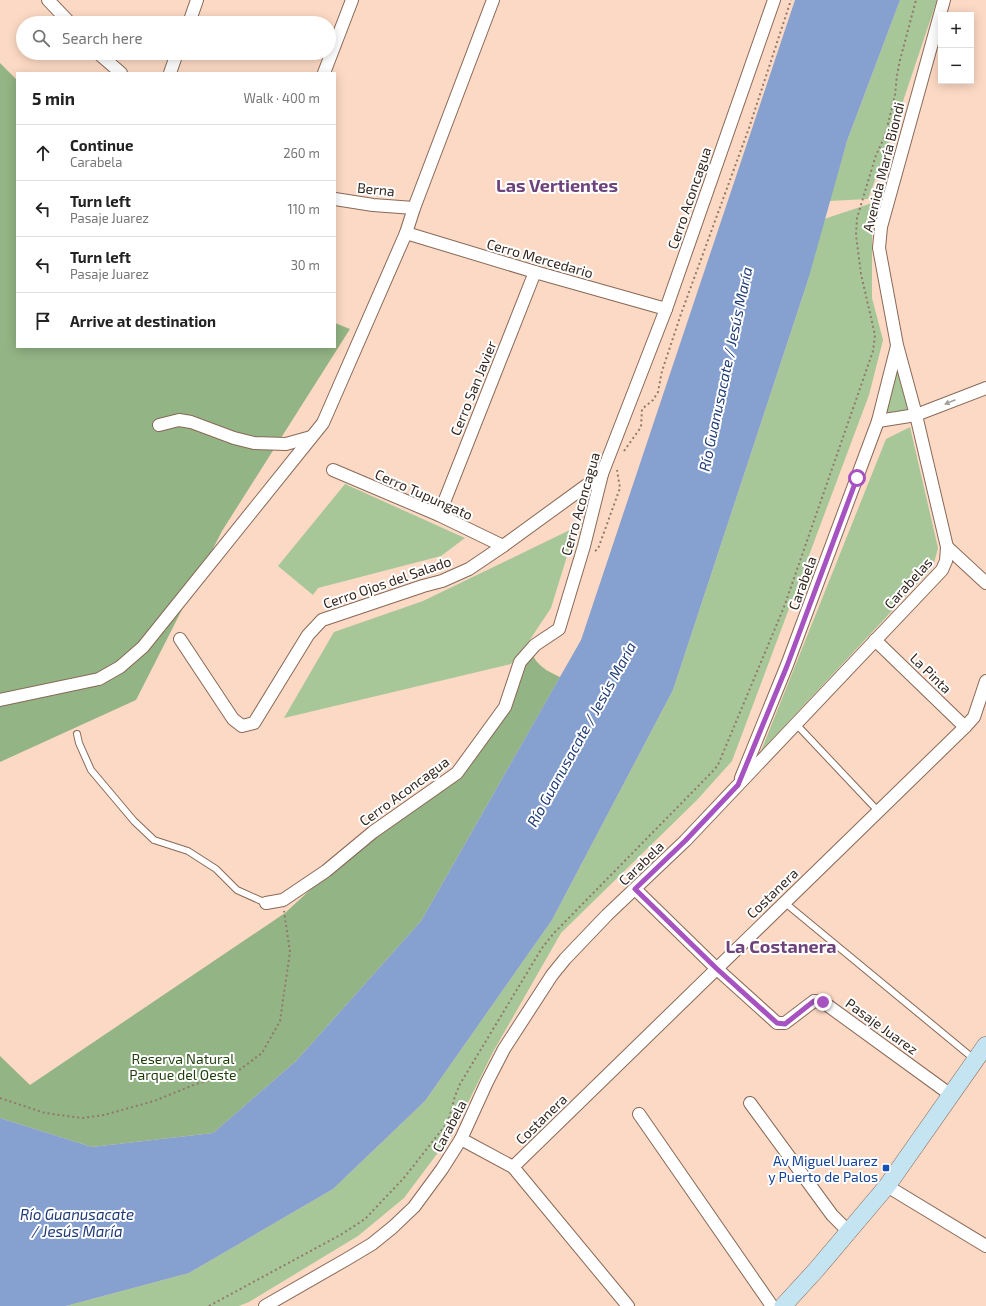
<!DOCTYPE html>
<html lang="en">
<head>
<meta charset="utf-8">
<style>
	:root { --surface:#fff; --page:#f2f2f2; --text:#222; --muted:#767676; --line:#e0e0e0 }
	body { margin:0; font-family:"Exo 2",sans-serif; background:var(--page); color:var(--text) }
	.controls { position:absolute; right:12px; top:12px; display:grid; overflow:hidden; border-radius:0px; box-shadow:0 2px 10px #0003 }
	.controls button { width:36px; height:36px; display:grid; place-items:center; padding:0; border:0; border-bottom:1px solid var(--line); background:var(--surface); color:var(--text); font:20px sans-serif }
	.stop { position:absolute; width:12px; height:12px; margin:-9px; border:3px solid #a752c1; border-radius:50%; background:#fff }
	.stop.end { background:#a752c1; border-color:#fff; box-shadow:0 1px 4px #0008 }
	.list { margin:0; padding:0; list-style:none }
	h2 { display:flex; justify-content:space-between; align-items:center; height:52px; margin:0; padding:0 16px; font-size:17px }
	h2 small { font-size:13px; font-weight:400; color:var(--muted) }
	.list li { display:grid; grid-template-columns:26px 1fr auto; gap:12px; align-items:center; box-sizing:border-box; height:56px; padding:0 16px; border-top:1px solid var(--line) }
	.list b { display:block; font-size:15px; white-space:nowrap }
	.list p { margin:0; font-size:13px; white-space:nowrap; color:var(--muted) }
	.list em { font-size:13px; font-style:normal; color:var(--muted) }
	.icon { flex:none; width:22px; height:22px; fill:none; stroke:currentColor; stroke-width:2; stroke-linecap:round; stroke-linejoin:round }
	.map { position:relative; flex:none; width:986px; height:1306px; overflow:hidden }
	.search { position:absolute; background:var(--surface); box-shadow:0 2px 10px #0003; left:16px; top:16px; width:320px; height:44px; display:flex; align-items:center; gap:10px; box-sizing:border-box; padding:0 14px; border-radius:22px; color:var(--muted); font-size:15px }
	.panel { position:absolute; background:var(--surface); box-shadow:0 2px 10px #0003; left:16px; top:72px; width:320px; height:276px; border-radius:0px }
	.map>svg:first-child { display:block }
</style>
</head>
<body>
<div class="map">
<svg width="986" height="1306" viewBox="0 0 986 1306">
	<rect width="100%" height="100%" fill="#fcd9c4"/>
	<g fill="#a7c798">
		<polygon points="900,0 937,0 890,140 868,199 829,201 847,141"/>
		<polygon points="872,203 872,298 883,340 869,395 732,761 697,800 561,933 493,1052 454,1131 404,1198 358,1236 249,1302 239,1306 66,1306 189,1273 333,1189 425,1101 552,920 673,690 808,280 821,220"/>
		<polygon points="897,357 911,411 883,417"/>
		<polygon points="910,427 938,548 933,567 761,751 886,439"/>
		<polygon points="345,484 465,538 441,556 318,588 313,595 278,566"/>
		<polygon points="576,527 551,608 529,641 511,664 284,718 334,632 423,601"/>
	</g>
	<g fill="#93b484">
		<polygon points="0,63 17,80 17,347 335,347 335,323 350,329 222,531 136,700 0,762"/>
		<path d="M 530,651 C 538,666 545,670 560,677 L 421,921 L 296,1061 L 213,1133 L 92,1147 L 0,1118 L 0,1056 L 30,1085 L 285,913 L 373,832 L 457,773 L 505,707 Z"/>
	</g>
	<polygon fill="#86a0cf" points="795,0 900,0 847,141 808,280 673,690 552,920 425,1101 333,1189 189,1273 66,1306 0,1306 0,1118 92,1147 213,1133 296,1061 421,921 581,640"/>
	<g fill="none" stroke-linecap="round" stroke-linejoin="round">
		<g stroke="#886957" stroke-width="8">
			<g id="lane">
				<polyline points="796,724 878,811"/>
				<polyline points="77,734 79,743 91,770 134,821 154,840 188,851 216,869 237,890 266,903"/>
				<polyline points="784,902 974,1059"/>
			</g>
		</g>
		<g stroke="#886957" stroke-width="14">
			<g id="street">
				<polyline points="48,0 70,23"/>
				<polyline points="189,23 197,0"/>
				<polyline points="98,53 121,73"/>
				<polyline points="170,73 177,53"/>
				<polyline points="324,73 352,0"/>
				<polyline points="335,199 373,205 414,208"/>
				<polyline points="406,233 535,272 666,309"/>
				<polyline points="878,421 916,415 986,388"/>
				<polyline points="159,425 179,420 191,422 234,438 254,443 286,444 311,437"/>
				<polyline points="333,470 439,515 503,546"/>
				<polyline points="439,515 535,272"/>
				<polyline points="947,547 986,583"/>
				<polyline points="180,639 233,719 242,726 254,723 308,635 322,620 423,586 442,581 469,569 503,546 602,474"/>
				<polyline points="875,640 965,727"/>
				<polyline points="0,700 99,679 120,667 143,647 323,423 406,233 414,208 493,0"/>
				<polyline points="741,778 787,665 878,421 897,346"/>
				<polyline points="635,889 716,968 777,1023 785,1023 814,1001 823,1002 951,1095"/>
				<polyline points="266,903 283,900 326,871 373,832 457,773 505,707 520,662 535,645 559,629 584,546 602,474 666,309 774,0"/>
				<polyline points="750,1103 832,1215 849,1232"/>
				<polyline points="639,1114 772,1306"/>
				<polyline points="461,1139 513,1167 628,1306"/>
				<polyline points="513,1167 965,727 974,717 986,681"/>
				<polyline points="887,1186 986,1246"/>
				<polyline points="265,1306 347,1259 372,1244 393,1227 414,1207 442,1169 461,1139 487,1082 504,1049 552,975 565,959 607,915 685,841 942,570 946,561 947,547 916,415 897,345 879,248 881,227 944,0"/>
			</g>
		</g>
		<g stroke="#886957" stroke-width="18">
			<polyline id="secondary" points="783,1306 816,1270 887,1186 986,1045"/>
		</g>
		<g stroke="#90796b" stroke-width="2" stroke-dasharray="2 3" stroke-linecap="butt">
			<polyline points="624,451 641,427 642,409 653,400 658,392 662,371 681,314 749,128 791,0"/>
			<polyline points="595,551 598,549 620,488 617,470"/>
			<polyline points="0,1098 45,1113 82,1118 104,1115 154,1101 196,1084 234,1074 262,1053 280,1021 290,952 284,911"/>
			<polyline points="209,1306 342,1234 365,1219 403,1179 448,1122 455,1096 460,1084 542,948 554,933 713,771 718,765 784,607 873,351 875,335 861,274 856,235 857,218 876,155 885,136 895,95 897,75 900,60 916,0"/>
		</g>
		<use href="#lane" stroke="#fff" stroke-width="6"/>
		<use href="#street" stroke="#fff" stroke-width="12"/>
		<use href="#secondary" stroke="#c4e4f2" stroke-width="17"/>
	</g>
	<defs><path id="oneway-solid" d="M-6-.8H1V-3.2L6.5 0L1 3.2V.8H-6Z"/></defs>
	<use fill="#a49e9a" href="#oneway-solid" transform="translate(950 402) rotate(158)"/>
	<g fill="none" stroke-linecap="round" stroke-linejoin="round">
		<polyline stroke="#a752c1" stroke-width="5" points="823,1002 814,1001 785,1024 777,1023 716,968 635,889 685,841 738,785 787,666 857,478"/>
	</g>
	<rect fill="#1a4fb4" stroke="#fff" stroke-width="1.5" x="882" y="1164" width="8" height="8" rx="2"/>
	<g text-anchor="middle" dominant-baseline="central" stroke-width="4" stroke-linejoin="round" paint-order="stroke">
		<g font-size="14" fill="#34271f" stroke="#fff">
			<text transform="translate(883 167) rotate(-76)">Avenida María Biondi</text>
			<text transform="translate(376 189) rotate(6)">Berna</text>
			<text transform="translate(689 198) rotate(-71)">Cerro Aconcagua</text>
			<text transform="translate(540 258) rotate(16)">Cerro Mercedario</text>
			<text transform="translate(473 388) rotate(-68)">Cerro San Javier</text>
			<text transform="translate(424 494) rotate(24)">Cerro Tupungato</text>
			<text transform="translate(580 504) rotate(-74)">Cerro Aconcagua</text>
			<text transform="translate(387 582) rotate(-19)">Cerro Ojos del Salado</text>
			<text transform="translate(802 583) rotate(-70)">Carabela</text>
			<text transform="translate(908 583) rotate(-48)">Carabelas</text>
			<text transform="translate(931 673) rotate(44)">La Pinta</text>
			<text transform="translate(404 791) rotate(-36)">Cerro Aconcagua</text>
			<text transform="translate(641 863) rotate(-44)">Carabela</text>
			<text transform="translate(772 893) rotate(-44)">Costanera</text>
			<text transform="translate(882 1026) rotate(36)">Pasaje Juarez</text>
			<text transform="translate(541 1119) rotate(-44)">Costanera</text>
			<text transform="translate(449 1126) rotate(-62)">Carabela</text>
		</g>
		<g font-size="14" fill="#1f3e0b" stroke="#fff">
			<text x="183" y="1058">Reserva Natural<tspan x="183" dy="16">Parque del Oeste</tspan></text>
		</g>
		<g font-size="14" fill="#164399" stroke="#fff" text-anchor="end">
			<text x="878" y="1160">Av Miguel Juarez<tspan x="878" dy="16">y Puerto de Palos</tspan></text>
		</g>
		<g font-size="15" font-style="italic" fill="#203c77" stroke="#fff">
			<text transform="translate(725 369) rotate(-78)">Río Guanusacate / Jesús María</text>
			<text transform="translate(581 734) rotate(-61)">Río Guanusacate / Jesús María</text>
			<text x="77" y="1214">Río Guanusacate<tspan x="77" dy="17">/ Jesús María</tspan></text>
		</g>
		<g font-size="18" font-weight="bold" fill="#6d437b" stroke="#fff">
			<text x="557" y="185">Las Vertientes</text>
			<text x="781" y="946">La Costanera</text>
		</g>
	</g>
</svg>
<div class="controls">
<button>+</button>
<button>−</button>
</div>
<div class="stop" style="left:857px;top:478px"></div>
<div class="stop end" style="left:823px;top:1002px"></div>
<div class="search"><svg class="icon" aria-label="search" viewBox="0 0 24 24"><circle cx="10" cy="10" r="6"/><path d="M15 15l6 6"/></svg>Search here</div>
<section class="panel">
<h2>5 min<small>Walk · 400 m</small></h2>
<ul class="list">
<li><svg class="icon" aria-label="ahead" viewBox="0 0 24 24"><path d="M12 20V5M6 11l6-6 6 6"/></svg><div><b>Continue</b><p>Carabela</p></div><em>260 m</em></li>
<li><svg class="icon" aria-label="left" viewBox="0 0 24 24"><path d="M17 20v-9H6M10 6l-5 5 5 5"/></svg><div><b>Turn left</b><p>Pasaje Juarez</p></div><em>110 m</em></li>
<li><svg class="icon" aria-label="left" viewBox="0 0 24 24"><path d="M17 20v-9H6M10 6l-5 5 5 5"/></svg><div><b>Turn left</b><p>Pasaje Juarez</p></div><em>30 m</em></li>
<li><svg class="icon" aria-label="arrive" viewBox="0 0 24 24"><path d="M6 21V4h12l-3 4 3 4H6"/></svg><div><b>Arrive at destination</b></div></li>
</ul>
</section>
</div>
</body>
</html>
